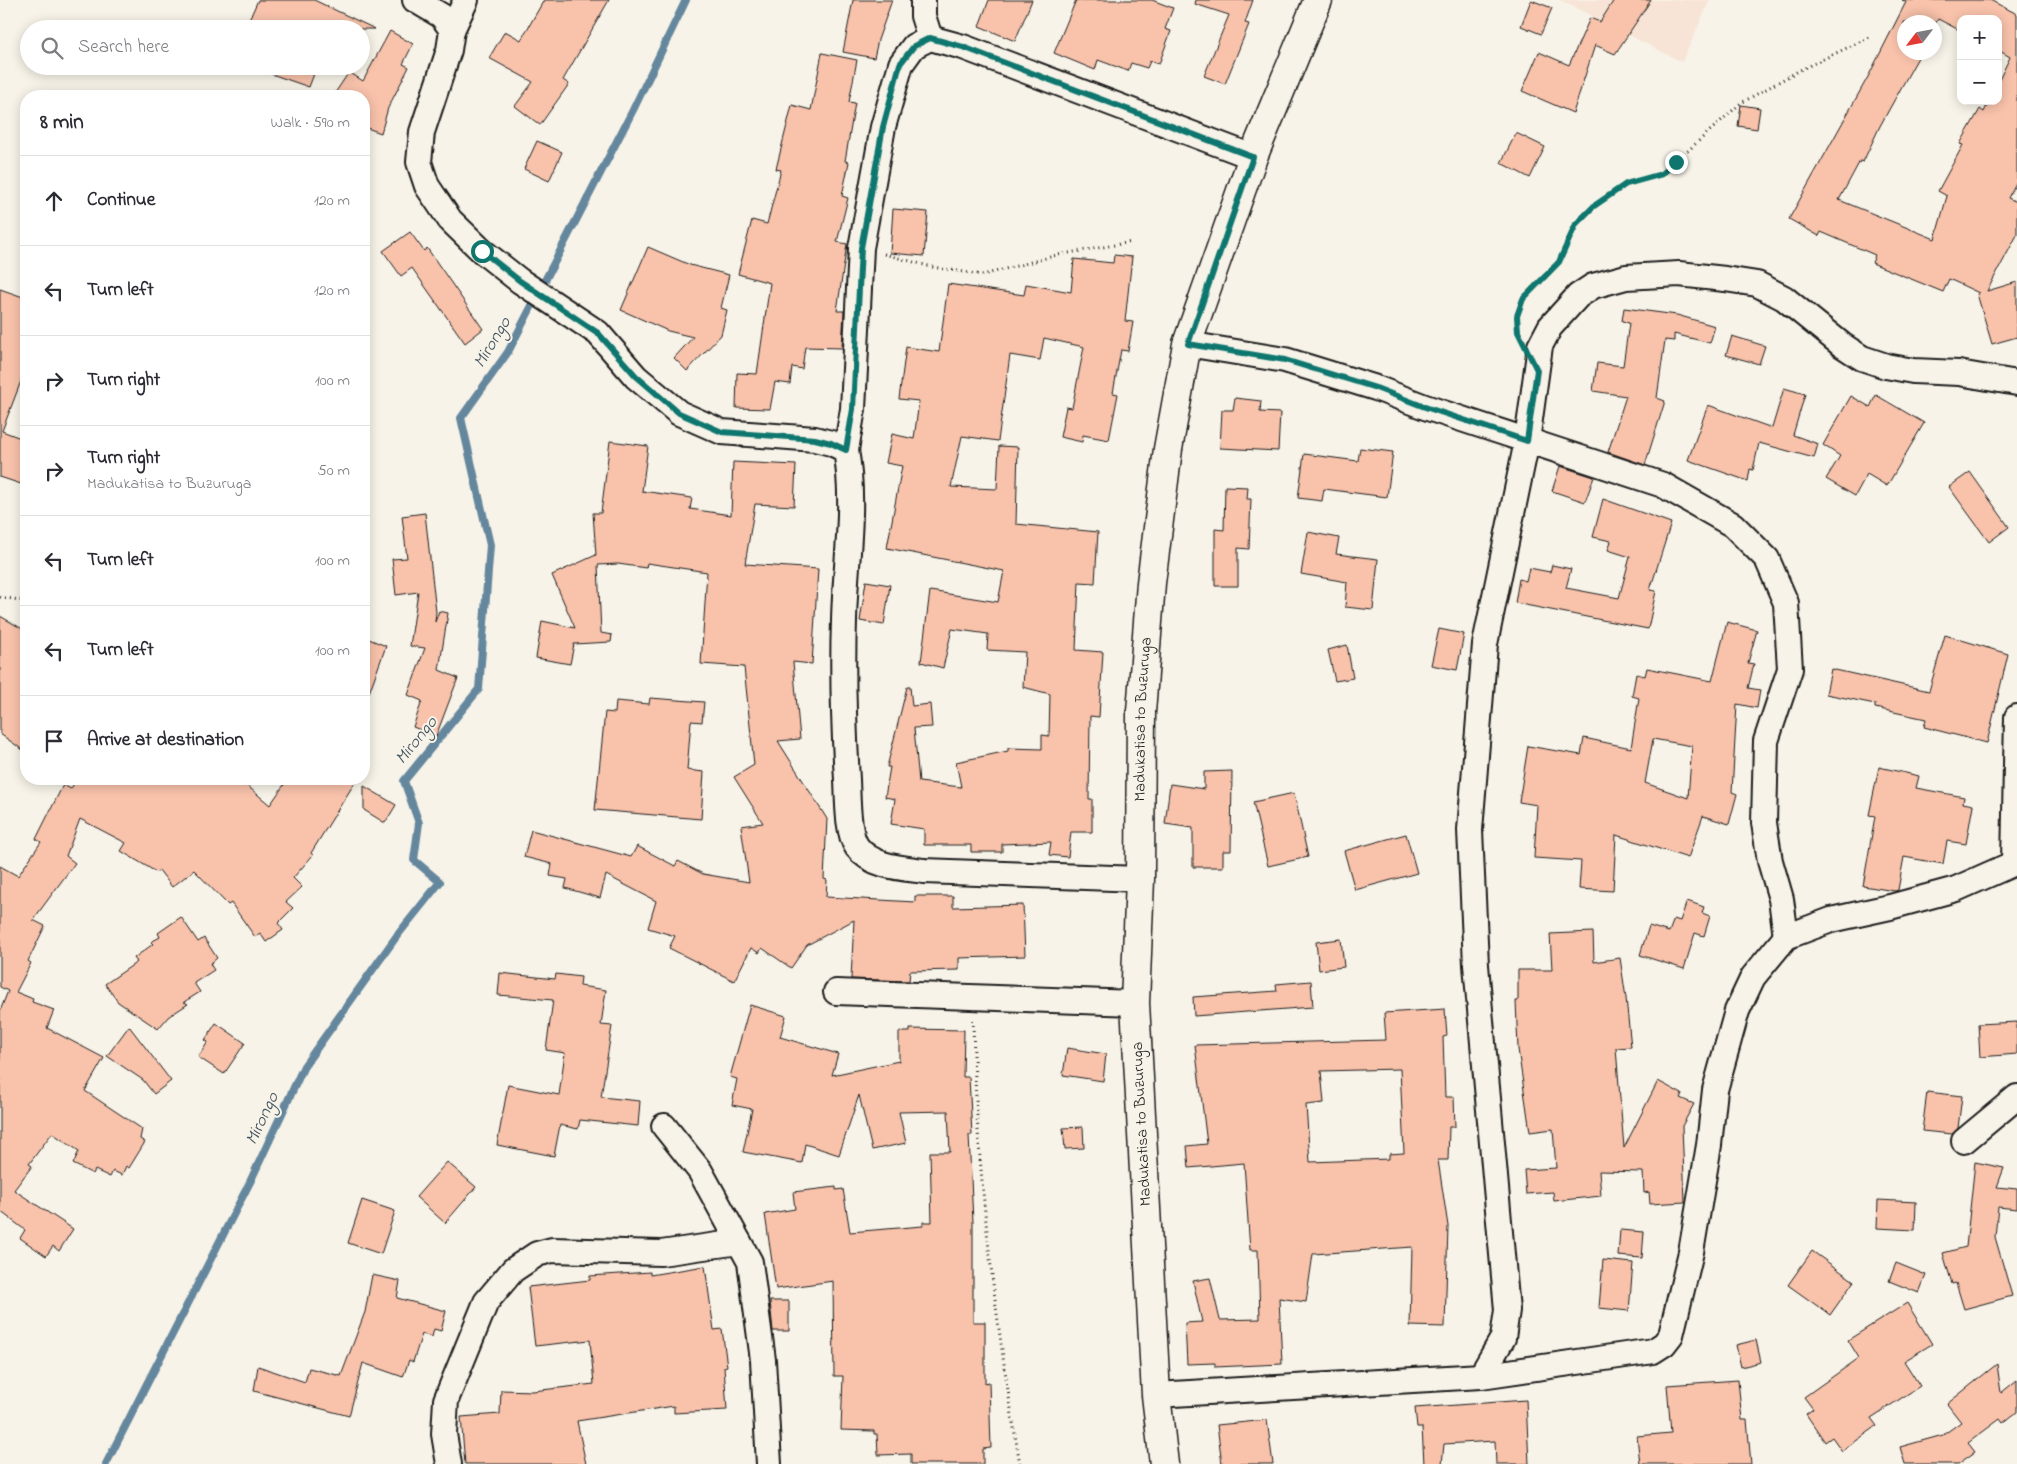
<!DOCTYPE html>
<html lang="en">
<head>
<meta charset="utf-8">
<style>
	:root { --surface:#fff; --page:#f2f2f3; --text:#2b2b33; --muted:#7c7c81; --line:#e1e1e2 }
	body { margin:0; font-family:"Indie Flower",sans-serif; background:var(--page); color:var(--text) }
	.controls { position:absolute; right:15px; top:15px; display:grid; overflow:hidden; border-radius:10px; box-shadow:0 2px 12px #0003 }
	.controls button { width:45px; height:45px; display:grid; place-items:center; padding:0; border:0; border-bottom:1px solid var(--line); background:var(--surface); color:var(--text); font:25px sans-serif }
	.compass { position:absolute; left:1897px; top:15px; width:45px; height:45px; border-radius:50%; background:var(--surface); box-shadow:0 2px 12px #0003; rotate:238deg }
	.stop { position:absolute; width:15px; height:15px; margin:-11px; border:4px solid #0f766e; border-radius:50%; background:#fff }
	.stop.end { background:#0f766e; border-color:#fff; box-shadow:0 1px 5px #0008 }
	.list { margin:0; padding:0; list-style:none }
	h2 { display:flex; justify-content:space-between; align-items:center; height:65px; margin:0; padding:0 20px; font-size:21px }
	h2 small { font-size:16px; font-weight:400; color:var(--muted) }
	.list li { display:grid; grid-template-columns:32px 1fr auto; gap:15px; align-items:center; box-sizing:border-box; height:90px; padding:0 20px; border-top:1px solid var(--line) }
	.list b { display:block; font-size:19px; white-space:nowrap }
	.list p { margin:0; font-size:16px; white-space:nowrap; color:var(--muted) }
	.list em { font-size:16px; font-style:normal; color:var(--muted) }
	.icon { flex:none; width:28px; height:28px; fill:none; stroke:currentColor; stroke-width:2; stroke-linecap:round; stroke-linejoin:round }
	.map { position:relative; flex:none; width:2017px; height:1464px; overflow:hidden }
	.search { position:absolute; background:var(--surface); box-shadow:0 2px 12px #0003; left:20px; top:20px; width:350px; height:55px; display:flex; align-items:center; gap:12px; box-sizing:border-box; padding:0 18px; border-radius:28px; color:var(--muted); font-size:19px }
	.panel { position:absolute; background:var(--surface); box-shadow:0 2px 12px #0003; left:20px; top:90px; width:350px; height:695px; border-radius:20px }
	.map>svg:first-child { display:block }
</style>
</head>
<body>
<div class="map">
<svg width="2017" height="1464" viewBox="0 0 2017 1464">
	<rect width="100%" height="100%" fill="#f7f3e8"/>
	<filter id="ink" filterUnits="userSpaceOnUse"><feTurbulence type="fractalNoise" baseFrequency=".02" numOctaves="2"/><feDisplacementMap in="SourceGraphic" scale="10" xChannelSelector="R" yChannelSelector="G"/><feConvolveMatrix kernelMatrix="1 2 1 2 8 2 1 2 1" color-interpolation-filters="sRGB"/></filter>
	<g filter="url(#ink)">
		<polygon fill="#f7e4d6" points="1560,0 1710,0 1682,62"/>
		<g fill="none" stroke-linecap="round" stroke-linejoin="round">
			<polyline stroke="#65879e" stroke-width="8" points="106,1464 250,1182 304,1066 396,937 440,882 414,860 419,823 404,781 479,689 490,545 461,418 508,352 633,110 686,0"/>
		</g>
		<g fill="#f8c2ab" stroke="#1c1c1c" fill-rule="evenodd">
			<polygon points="258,0 314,0 375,29 245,29"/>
			<polygon points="544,0 609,0 563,80 569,84 540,125 515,106 533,82 489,58 505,31 521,40"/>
			<polygon points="853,0 892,0 878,40 874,58 843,52"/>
			<polygon points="989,0 1032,0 1015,41 979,26"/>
			<polygon points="1076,0 1152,0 1173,8 1165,29 1171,31 1159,64 1150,61 1147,68 1131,63 1128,71 1098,60 1095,70 1054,53"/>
			<polygon points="1196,0 1253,0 1245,23 1249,24 1225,84 1204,76 1229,15 1195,4"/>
			<polygon points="1531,0 1552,8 1541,34 1521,26"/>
			<polygon points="1614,0 1651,0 1615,54 1595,45 1573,113 1522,91 1539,52 1569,65 1590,18 1600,22"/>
			<path d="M 1902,0 L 1990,0 L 2017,14 L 2017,181 L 2008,198 L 2017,202 L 2017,235 L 1987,291 L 2017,282 L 2017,337 L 1992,344 L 1977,294 L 1979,293 L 1949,279 L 1943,292 L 1872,263 L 1875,255 L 1821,232 L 1819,236 L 1789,219 L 1869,75 L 1906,2 ZM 1938,19 L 1961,31 L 1961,19 L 1998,19 L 1998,50 L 2010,57 L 1998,82 L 1998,101 L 1989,101 L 1984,112 L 1980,109 L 1960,144 L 1963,145 L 1938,191 L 1947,196 L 1935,239 L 1839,200 L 1860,161 L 1863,162 L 1880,126 L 1921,52 L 1904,52 L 1904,22 L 1934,22 L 1934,26 Z"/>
			<polygon points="390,31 413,44 403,64 409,67 388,108 381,133 364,127 364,96 333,96 349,72 363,81"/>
			<polygon points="822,53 857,60 849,102 855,103 845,161 849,162 842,196 848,198 837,242 847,244 837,311 844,311 842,348 805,347 802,369 792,367 790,384 775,382 770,409 736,408 737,373 757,374 770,283 738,274 752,220 767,224 781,170 776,169 792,105 811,110"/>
			<polygon points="258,66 317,66 309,87 257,69"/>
			<polygon points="1741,105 1760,108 1757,129 1738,126"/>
			<polygon points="1516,133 1545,147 1530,178 1501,163"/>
			<polygon points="537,141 562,152 549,181 524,169"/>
			<polygon points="893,209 928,212 924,256 890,253"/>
			<polygon points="410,232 424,251 427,248 483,329 465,343 412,268 401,276 383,251"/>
			<polygon points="648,247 690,265 729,275 721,308 727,310 721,335 687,371 674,358 693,337 668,331 621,310"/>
			<polygon points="1114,255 1132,257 1125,321 1133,322 1128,351 1121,350 1113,393 1118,394 1109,440 1083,435 1082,442 1060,437 1066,407 1072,408 1084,347 1044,338 1040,360 1010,355 998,441 962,436 951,487 997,489 999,446 1018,447 1016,524 1098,532 1095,583 1079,582 1076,650 1103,652 1099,717 1090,716 1089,799 1092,799 1092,832 1071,832 1068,857 1049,855 1051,842 1002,844 1002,852 971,852 971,845 924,845 924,829 891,824 895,799 885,797 890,767 887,767 907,687 910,687 912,706 930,704 932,727 914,728 919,782 961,787 956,762 1008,751 1008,748 1042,749 1042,735 1049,736 1050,694 1023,687 1025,652 987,650 988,634 952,629 943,668 921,662 930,591 998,602 1004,571 887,548 902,466 886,463 892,434 914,439 919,401 899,399 906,347 939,352 948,284 1024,295 1026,284 1071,292 1074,259 1113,263"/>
			<polygon points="0,289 26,298 26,368 2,431 26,440 26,466 21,484 0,477"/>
			<polygon points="1624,308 1677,315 1715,326 1710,343 1674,334 1674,341 1665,340 1657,398 1665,401 1645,465 1608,452 1626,396 1593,391 1597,363 1623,366 1629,323 1622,321"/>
			<polygon points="1732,336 1765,346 1759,364 1726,355"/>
			<polygon points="1784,388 1805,394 1793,435 1818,444 1814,458 1759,443 1753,470 1750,469 1748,481 1688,460 1708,405 1772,428"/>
			<polygon points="1876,395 1924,423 1887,486 1867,474 1855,496 1826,479 1840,456 1823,445 1851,396 1870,407"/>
			<polygon points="1235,398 1261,401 1260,412 1280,413 1278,451 1220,448 1222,410 1233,410"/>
			<polygon points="610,441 648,446 642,491 692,498 690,509 731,515 733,462 796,465 794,506 755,504 745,564 818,569 812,664 793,662 800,739 778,741 827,819 824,879 827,880 826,897 915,902 915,896 953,896 953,907 1023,905 1025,956 959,958 959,970 910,971 909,981 851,979 854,920 807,945 791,968 762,948 759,953 751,948 734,981 669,948 675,936 648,928 656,901 606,875 600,898 565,888 567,879 550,876 552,864 524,857 531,830 631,857 637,846 675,866 678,861 703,874 749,882 741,826 763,823 734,777 754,765 744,667 701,664 707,572 647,563 646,568 618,564 598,565 601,633 612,635 611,642 574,644 570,664 536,658 542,621 575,628 552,575 596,555 593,513 601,513"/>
			<polygon points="1360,448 1393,452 1387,497 1324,489 1322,501 1298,498 1304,454 1358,461"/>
			<polygon points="1560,466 1594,477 1585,502 1552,491"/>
			<polygon points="1970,472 2009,527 1989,542 1949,487"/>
			<polygon points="1225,486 1248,487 1247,499 1251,499 1249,549 1238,548 1238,586 1215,586 1215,529 1224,530"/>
			<polygon points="1603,499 1671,523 1650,590 1656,591 1648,629 1515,603 1519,579 1526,581 1529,568 1550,572 1552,565 1571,569 1566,588 1619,598 1630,557 1608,550 1611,541 1593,537"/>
			<polygon points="425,513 436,612 435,622 439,611 448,613 439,670 458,678 436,736 413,727 422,701 408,695 425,648 410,646 418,592 396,595 392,559 407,558 402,516"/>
			<polygon points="1308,532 1339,538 1336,554 1378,559 1373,610 1345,607 1347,582 1301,574"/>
			<polygon points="866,581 890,585 884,625 860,621"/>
			<polygon points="0,616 26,631 26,752 0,734"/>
			<path d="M 1727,622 L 1757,630 L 1748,663 L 1754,664 L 1748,688 L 1760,690 L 1757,708 L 1737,704 L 1732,792 L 1737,794 L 1729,824 L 1703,816 L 1688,858 L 1616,835 L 1613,891 L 1579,889 L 1581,861 L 1534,858 L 1537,805 L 1519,802 L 1528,746 L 1581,755 L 1584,738 L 1631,748 L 1639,698 L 1632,696 L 1636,674 L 1645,676 L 1647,668 L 1712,681 ZM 1653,739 L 1692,746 L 1688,798 L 1645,783 Z"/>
			<polygon points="1439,629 1464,634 1457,670 1431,665"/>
			<polygon points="1945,635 2008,654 1987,743 1924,727 1926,719 1875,708 1875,704 1826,694 1831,669 1929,691"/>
			<polygon points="364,637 386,646 366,701 364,700"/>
			<polygon points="1347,645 1353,678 1335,681 1328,650"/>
			<polygon points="650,698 704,702 702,722 691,721 687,770 704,772 701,819 595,810 605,712 615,713 616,701 649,704"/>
			<polygon points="1879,767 1919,776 1916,788 1964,797 1963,803 1973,805 1966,844 1947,841 1943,864 1904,857 1898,890 1895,891 1863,886 1875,816 1869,815"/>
			<polygon points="1232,771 1231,851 1223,851 1223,867 1193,867 1193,828 1165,824 1170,784 1204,789 1204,772"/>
			<polygon points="76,779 239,779 270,805 288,779 357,779 311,853 313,855 293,878 302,887 286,902 293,908 278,923 283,930 266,942 260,933 255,937 231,903 228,905 194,870 172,887 159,870 156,872 121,851 126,843 80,819 66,856 75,863 33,920 45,926 28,961 31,963 16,992 33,999 32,1002 54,1010 47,1028 104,1058 85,1091 142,1129 140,1139 145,1142 129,1168 126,1166 122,1175 113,1171 110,1177 95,1170 93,1174 73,1164 79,1151 52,1133 29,1164 32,1166 14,1190 73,1229 59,1251 53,1246 46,1256 20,1238 25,1230 0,1211 0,1011 8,991 0,987 0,866 18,876 41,842 36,839 63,785 71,789"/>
			<polygon points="364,786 396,805 385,823 364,810"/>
			<polygon points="1294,793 1308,857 1268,866 1253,802"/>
			<polygon points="1406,834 1417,873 1355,890 1344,851"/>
			<polygon points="1687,901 1704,907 1702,913 1710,916 1704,936 1695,933 1684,969 1640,955 1649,926 1669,932 1674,919 1680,921"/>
			<polygon points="181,917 198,942 204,938 217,958 210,964 214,970 194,983 200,992 184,1002 188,1004 168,1017 158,1029 118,1002 105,984 137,962 134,958 153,944 151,942 160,937 158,933"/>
			<polygon points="1593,932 1594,962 1620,958 1626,998 1631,1047 1616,1048 1624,1148 1658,1081 1682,1094 1680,1098 1694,1104 1682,1126 1685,1202 1650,1204 1649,1192 1644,1193 1643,1172 1599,1171 1601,1196 1554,1201 1553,1192 1526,1194 1524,1170 1556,1168 1553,1129 1530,1132 1518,1049 1516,1001 1518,1001 1518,970 1552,970 1550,934"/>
			<polygon points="1341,939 1344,967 1319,970 1316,942"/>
			<polygon points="500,973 555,979 556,974 581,977 580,986 606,990 601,1025 612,1026 601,1097 640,1101 638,1126 580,1120 578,1129 560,1125 554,1156 497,1145 508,1085 559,1095 565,1053 546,1050 553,1000 498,995"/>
			<polygon points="1311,981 1313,1007 1194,1016 1193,997 1277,991 1276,984"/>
			<polygon points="750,1005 786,1016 780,1037 838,1054 832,1075 899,1061 899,1032 910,1032 910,1029 964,1030 963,1077 969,1077 972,1135 969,1135 973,1222 973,1322 985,1322 985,1383 989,1382 991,1448 983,1449 983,1464 911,1464 911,1454 878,1455 877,1434 874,1434 874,1431 841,1430 843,1376 834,1376 833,1281 776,1289 765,1214 795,1209 793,1192 836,1187 836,1190 843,1189 850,1232 923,1226 923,1222 932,1222 930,1152 950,1152 948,1111 899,1112 906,1143 872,1150 859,1095 839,1155 805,1144 802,1163 743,1152 752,1109 732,1105 737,1079 730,1077"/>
			<path d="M 1445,1009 L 1447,1036 L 1443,1037 L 1445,1097 L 1454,1097 L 1455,1127 L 1449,1127 L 1448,1160 L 1438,1160 L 1448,1226 L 1445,1327 L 1410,1326 L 1412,1247 L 1313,1254 L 1306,1302 L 1279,1298 L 1282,1364 L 1215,1367 L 1215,1363 L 1187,1364 L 1185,1323 L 1202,1322 L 1193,1281 L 1210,1278 L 1220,1320 L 1260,1319 L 1258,1250 L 1250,1250 L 1244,1163 L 1189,1168 L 1187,1146 L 1207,1144 L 1195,1045 L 1386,1040 L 1384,1013 ZM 1400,1069 L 1404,1153 L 1389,1154 L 1389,1159 L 1310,1162 L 1306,1105 L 1324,1103 L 1321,1071 Z"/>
			<polygon points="2017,1022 2017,1054 1980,1057 1978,1024"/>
			<polygon points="216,1023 245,1043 224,1074 198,1057 208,1042 205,1040"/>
			<polygon points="129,1026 171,1081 154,1094 143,1080 107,1056"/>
			<polygon points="1067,1048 1106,1054 1103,1081 1063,1075"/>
			<polygon points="1927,1092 1962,1096 1958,1128 1952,1134 1922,1131"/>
			<polygon points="1083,1127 1084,1148 1065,1149 1063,1128"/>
			<polygon points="447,1162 476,1187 445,1223 416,1197"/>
			<polygon points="1975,1162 2004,1168 1997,1187 2017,1189 2017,1209 1998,1207 1995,1237 2012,1296 1964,1309 1956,1283 1952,1284 1943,1253 1966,1247"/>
			<polygon points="362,1200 395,1211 381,1254 348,1243"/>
			<polygon points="1878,1200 1916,1202 1915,1230 1877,1228"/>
			<polygon points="1620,1230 1644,1232 1642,1258 1618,1256"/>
			<polygon points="1812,1251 1854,1281 1830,1315 1788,1285"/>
			<polygon points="1603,1260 1633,1263 1629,1311 1599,1308"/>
			<polygon points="1896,1263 1926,1275 1919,1293 1889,1281"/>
			<polygon points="705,1266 714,1330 722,1329 727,1366 724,1367 727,1410 674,1413 674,1406 577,1421 586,1464 465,1464 461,1417 500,1414 501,1390 533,1391 594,1384 590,1340 535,1346 528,1287 590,1280 590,1276 650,1272 650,1275"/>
			<polygon points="372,1275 400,1281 397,1298 446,1311 441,1331 434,1329 432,1337 422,1334 413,1362 409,1360 403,1377 363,1363 349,1416 254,1391 258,1366 305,1382 309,1368 341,1376 365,1312"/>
			<polygon points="770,1301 789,1301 789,1331 773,1331"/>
			<polygon points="1907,1303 1932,1344 1904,1361 1920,1386 1871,1418 1877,1426 1842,1451 1832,1437 1825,1442 1806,1414 1813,1409 1804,1397 1859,1358 1848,1340"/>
			<polygon points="1756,1340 1761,1362 1741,1367 1736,1345"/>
			<polygon points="1997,1364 2001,1393 2017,1380 2017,1412 2003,1423 2000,1419 1968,1443 1975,1452 1958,1464 1905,1464 1900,1447 1943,1435 1961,1422 1947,1404"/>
			<polygon points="1738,1380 1742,1420 1747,1420 1751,1464 1640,1464 1637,1436 1671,1433 1667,1385"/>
			<polygon points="1526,1400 1529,1464 1496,1464 1495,1441 1444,1444 1442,1464 1424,1464 1422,1427 1417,1427 1415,1408"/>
			<polygon points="1267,1420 1273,1464 1222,1464 1217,1425"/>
		</g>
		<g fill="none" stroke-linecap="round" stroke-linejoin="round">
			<g stroke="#1c1c1c" stroke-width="28">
				<g id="minor">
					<path d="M 415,0 L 442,16 L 452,30 L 449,50 L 422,132 L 419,162 L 427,186 L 450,220 L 482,251 L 520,281 L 598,333 L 636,377 L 679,413 L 722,432 L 815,439 L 831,443 L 846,450 C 856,507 845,564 844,621 C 842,674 844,727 847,780 C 848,798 847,833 857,847 C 872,867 902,868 924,871 L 1140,879"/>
					<polyline points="923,0 923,16 930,38"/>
					<polyline points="452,30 466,0"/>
					<polyline points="1187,344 1285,360 1376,388 1425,407 1663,485 1733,525 1767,559 1786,603 1790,669 1766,741 1764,823 1770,861 1781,899 1786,937"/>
					<polyline points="846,450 853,409 861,248 883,127 901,64 914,46 930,38 963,47 1253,157"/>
					<polyline points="2014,862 2017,717"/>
					<polyline points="836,992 1135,1003"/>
					<polyline points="664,1126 700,1171 750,1262 763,1360 769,1464"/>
					<polyline points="1964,1141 2017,1097"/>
					<polyline points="1481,1376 1503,1338 1507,1310 1476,965 1470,830 1485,644 1527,441 1540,346 1550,327 1578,296 1593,286 1626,277 1679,274 1725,279 1757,284 1784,298 1842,345 1862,358 1886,366 1913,371 1959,373 2017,383"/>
					<polyline points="1156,1395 1481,1376 1653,1351 1664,1344 1671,1335 1691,1252 1709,1145 1715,1090 1737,1011 1753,977 1786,937 1831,920 1890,907 1956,889 2017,862"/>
					<polyline points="449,1464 444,1434 446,1400 486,1302 513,1270 537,1254 552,1250 661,1253 739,1242"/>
				</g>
			</g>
			<g stroke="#1c1c1c" stroke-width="31">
				<g id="major">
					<path id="s1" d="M 1164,1464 L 1156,1395 L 1135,1003 L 1140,879 L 1141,712 L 1151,583 L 1168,449 L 1187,344 L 1253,157 L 1318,0"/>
				</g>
			</g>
			<g stroke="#1c1c1c" stroke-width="3" stroke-dasharray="1 4" stroke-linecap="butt">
				<polyline points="884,254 932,267 983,275 1057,255 1132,242"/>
				<polyline points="1519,334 1517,316 1523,299 1559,261 1576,224 1594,206 1626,184 1662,174 1741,103 1800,70 1870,37"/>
				<polyline points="0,597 26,601"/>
				<path d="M 973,1020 C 976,1169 995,1317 1020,1464"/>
			</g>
			<use href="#minor" stroke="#f7f3e8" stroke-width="24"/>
			<use href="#major" stroke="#f7f3e8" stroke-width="28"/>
		</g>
	</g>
	<g fill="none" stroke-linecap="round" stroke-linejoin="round" filter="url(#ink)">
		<polyline stroke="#0f766e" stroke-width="6" points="482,251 520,281 598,333 636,376 679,413 722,432 815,439 831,443 846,450 853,409 861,248 883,127 900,64 914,46 930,38 963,47 1253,157 1188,344 1285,360 1376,388 1425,407 1527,441 1537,370 1518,332 1517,316 1523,299 1559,262 1576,224 1594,206 1626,184 1662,174 1676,162"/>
	</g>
	<g text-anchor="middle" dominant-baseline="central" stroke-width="4" stroke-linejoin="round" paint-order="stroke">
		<g font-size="16" fill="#1c1c1c" stroke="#f7f3e8">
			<text stroke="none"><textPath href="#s1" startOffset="746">Madukatisa to Buzuruga</textPath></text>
			<text transform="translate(1142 1124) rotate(-93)">Madukatisa to Buzuruga</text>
		</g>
		<g font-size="18" font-style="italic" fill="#40515d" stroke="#f7f3e8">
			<text transform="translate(493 343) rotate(-59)">Mirongo</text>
			<text transform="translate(417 741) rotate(-51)">Mirongo</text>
			<text transform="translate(263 1119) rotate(-65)">Mirongo</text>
		</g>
	</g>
</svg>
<div class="controls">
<button>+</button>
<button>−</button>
</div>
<svg class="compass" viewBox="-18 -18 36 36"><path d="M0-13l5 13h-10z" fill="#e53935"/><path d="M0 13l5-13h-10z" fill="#7c7c81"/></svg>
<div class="stop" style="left:482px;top:251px"></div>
<div class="stop end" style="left:1676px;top:162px"></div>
<div class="search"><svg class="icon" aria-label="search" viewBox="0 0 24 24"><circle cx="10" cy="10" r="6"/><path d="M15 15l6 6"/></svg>Search here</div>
<section class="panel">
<h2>8 min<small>Walk · 590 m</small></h2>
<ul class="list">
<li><svg class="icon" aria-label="ahead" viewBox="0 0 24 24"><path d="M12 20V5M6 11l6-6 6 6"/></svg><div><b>Continue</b></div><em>120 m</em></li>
<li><svg class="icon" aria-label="left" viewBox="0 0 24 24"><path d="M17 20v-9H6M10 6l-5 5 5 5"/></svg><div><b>Turn left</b></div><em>120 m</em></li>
<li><svg class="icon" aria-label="right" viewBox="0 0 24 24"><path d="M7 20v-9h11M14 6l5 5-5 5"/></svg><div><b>Turn right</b></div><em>100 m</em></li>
<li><svg class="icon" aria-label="right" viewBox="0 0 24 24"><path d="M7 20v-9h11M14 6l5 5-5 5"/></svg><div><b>Turn right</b><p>Madukatisa to Buzuruga</p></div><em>50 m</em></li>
<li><svg class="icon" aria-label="left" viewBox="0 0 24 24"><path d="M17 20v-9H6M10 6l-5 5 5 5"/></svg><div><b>Turn left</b></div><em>100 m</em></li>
<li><svg class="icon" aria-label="left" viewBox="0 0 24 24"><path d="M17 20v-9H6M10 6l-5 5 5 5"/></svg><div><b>Turn left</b></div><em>100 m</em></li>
<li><svg class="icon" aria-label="arrive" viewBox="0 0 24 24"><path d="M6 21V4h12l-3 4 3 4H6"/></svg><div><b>Arrive at destination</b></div></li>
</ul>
</section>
</div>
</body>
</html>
